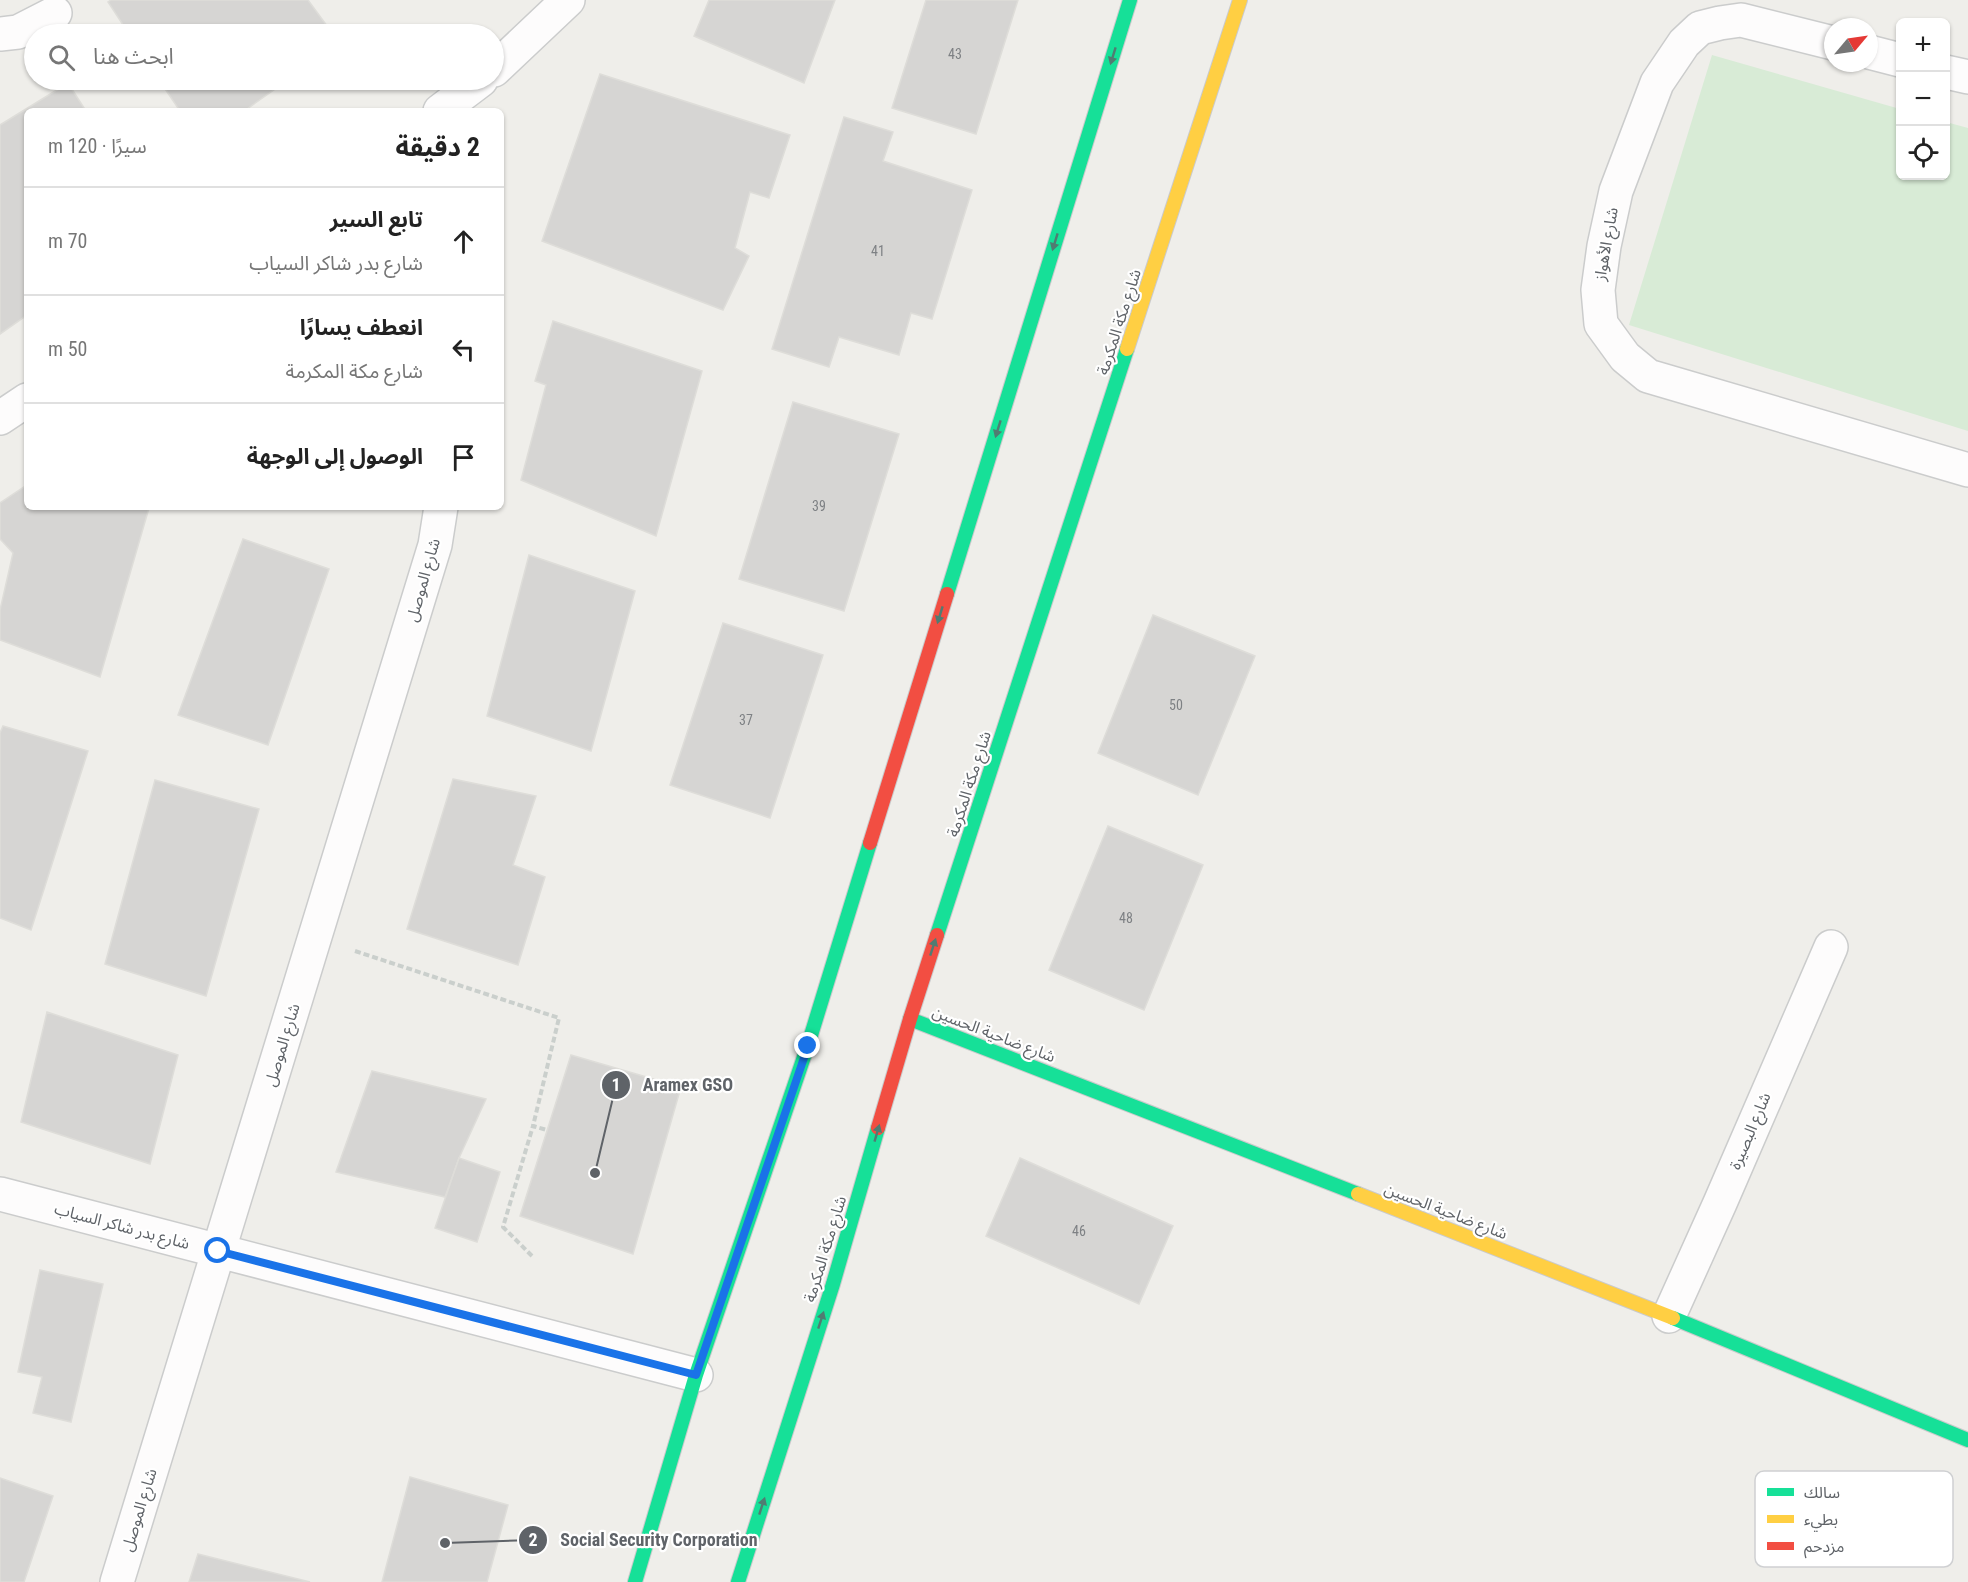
<!DOCTYPE html>
<html lang="ar">
<head>
<meta charset="utf-8">
<style>
	:root { --surface:#fff; --page:#f6f6f6; --text:#222; --muted:#767676; --line:#e0e0e0 }
	body { margin:0; font-family:"Roboto Condensed","Noto Sans Arabic",sans-serif; background:var(--page); color:var(--text); direction:rtl }
	.controls { position:absolute; right:18px; top:18px; display:grid; overflow:hidden; border-radius:9px; box-shadow:0 2px 4px #0004 }
	.controls button { width:54px; height:54px; display:grid; place-items:center; padding:0; border:0; border-bottom:2px solid var(--line); background:var(--surface); color:var(--text); font:30px sans-serif }
	.compass { position:absolute; left:1824px; top:18px; width:54px; height:54px; border-radius:50%; background:var(--surface); box-shadow:0 2px 4px #0004; rotate:61deg }
	.stop { position:absolute; width:18px; height:18px; margin:-14px; border:4px solid #1a73e8; border-radius:50%; background:#fff }
	.stop.end { background:#1a73e8; border-color:#fff; box-shadow:0 2px 6px #0008 }
	.list { margin:0; padding:0; list-style:none }
	h2 { display:flex; justify-content:space-between; align-items:center; height:78px; margin:0; padding:0 24px; font-size:26px }
	h2 small { font-size:20px; font-weight:400; color:var(--muted) }
	.list li { display:grid; grid-template-columns:39px 1fr auto; gap:18px; align-items:center; box-sizing:border-box; height:108px; padding:0 24px; border-top:2px solid var(--line) }
	.list b { display:block; font-size:22px; white-space:nowrap }
	.list p { margin:0; font-size:20px; white-space:nowrap; color:var(--muted) }
	.list em { font-size:20px; font-style:normal; color:var(--muted) }
	.icon { flex:none; width:33px; height:33px; fill:none; stroke:currentColor; stroke-width:2; stroke-linecap:round; stroke-linejoin:round }
	.map { position:relative; flex:none; width:1968px; height:1582px; overflow:hidden; direction:ltr }
	.search { position:absolute; background:var(--surface); box-shadow:0 2px 4px #0004; left:24px; top:24px; width:480px; height:66px; display:flex; align-items:center; gap:15px; box-sizing:border-box; padding:0 21px; border-radius:33px; color:var(--muted); font-size:22px }
	.panel { position:absolute; background:var(--surface); box-shadow:0 2px 4px #0004; left:24px; top:108px; width:480px; height:402px; border-radius:9px; direction:rtl }
	.map>svg:first-child { display:block }
</style>
</head>
<body>
<div class="map">
<svg width="1968" height="1582" viewBox="0 0 1968 1582">
	<rect width="100%" height="100%" fill="#efeeea"/>
	<polygon fill="#d8ebd6" points="1712,55 1900,109 1900,176 1946,176 1946,122 1968,128 1968,431 1629,325"/>
	<g fill="#d6d5d3" stroke="#deddd9" stroke-width="1.5">
		<polygon points="111,0 308,0 333,34 129,34 108,2"/>
		<polygon points="709,0 835,0 804,83 694,36"/>
		<polygon points="926,0 1018,0 976,134 892,108"/>
		<polygon points="600,74 790,135 769,198 750,192 735,248 749,256 723,310 542,241"/>
		<polygon points="159,80 288,80 244,111 180,111"/>
		<polygon points="68,83 86,111 27,111 27,315 0,334 0,125"/>
		<polygon points="844,117 893,132 883,161 972,190 932,319 911,313 899,355 839,337 829,367 772,349"/>
		<polygon points="553,321 702,371 656,536 521,480 546,385 535,381"/>
		<polygon points="793,402 899,434 844,611 739,579"/>
		<polygon points="27,485 27,507 149,508 100,677 0,640 0,610 13,553 0,539 0,503"/>
		<polygon points="243,539 329,569 268,745 178,715"/>
		<polygon points="529,555 635,591 591,751 487,716"/>
		<polygon points="1153,615 1255,656 1198,795 1098,753"/>
		<polygon points="723,623 823,655 770,818 670,785"/>
		<polygon points="3,726 88,751 31,930 0,918 0,733"/>
		<polygon points="453,779 536,796 513,865 545,877 518,965 407,929"/>
		<polygon points="155,780 259,809 206,996 105,964"/>
		<polygon points="1108,826 1203,865 1144,1010 1049,970"/>
		<polygon points="47,1012 178,1055 150,1164 21,1122"/>
		<polygon points="571,1055 681,1087 633,1254 520,1216"/>
		<polygon points="372,1071 486,1099 459,1158 445,1197 336,1172"/>
		<polygon points="459,1158 500,1172 477,1242 435,1228"/>
		<polygon points="1020,1158 1173,1226 1139,1304 986,1236"/>
		<polygon points="40,1270 103,1284 71,1422 33,1413 42,1377 18,1372"/>
		<polygon points="410,1477 508,1505 487,1582 382,1582"/>
		<polygon points="0,1478 53,1496 24,1582 0,1582"/>
		<polygon points="198,1554 310,1582 189,1582"/>
	</g>
	<g fill="none" stroke-linecap="round" stroke-linejoin="round">
		<g stroke="#cbcccc" stroke-width="36">
			<g id="street">
				<polyline points="0,34 18,32 55,13"/>
				<polyline points="1833,43 1741,20 1720,23 1700,28 1684,43 1657,83 1616,191 1604,246 1598,290 1601,324 1625,357 1648,376 1968,470"/>
				<polyline points="1869,52 1900,60"/>
				<polyline points="494,70 568,0"/>
				<polyline points="1946,72 1968,77"/>
				<polyline points="440,111 481,80"/>
				<polyline points="0,418 27,400"/>
				<polyline points="0,1194 696,1375"/>
				<polyline points="1669,1316 1720,1203 1831,947"/>
				<polyline points="117,1582 435,545 441,507"/>
			</g>
		</g>
		<g stroke="#cacacb" stroke-width="16">
			<g id="fast">
				<polyline points="947,594 1130,0"/>
				<polyline points="937,935 1127,349"/>
				<polyline points="910,1019 1358,1194"/>
				<polyline points="1673,1318 1968,1440"/>
				<polyline points="635,1582 696,1375 808,1045 870,843"/>
				<polyline points="738,1582 833,1284 878,1128"/>
			</g>
		</g>
		<g stroke="#cacacb" stroke-width="16">
			<g id="slow">
				<polyline points="1127,349 1240,0"/>
				<polyline points="1358,1194 1673,1318"/>
			</g>
		</g>
		<g stroke="#cacacb" stroke-width="16">
			<g id="jam">
				<polyline points="870,843 947,594"/>
				<polyline points="878,1128 910,1019 937,935"/>
			</g>
		</g>
		<g stroke="#cacfcc" stroke-width="4" stroke-dasharray="6 3" stroke-linecap="butt">
			<polyline points="355,951 559,1018 533,1126"/>
			<polyline points="532,1256 503,1227 533,1126 547,1130"/>
		</g>
		<use href="#street" stroke="#fdfcfc" stroke-width="33"/>
		<use href="#fast" stroke="#16e098" stroke-width="14"/>
		<use href="#slow" stroke="#ffcf43" stroke-width="14"/>
		<use href="#jam" stroke="#f24e42" stroke-width="14"/>
	</g>
	<defs><path id="oneway-solid" d="M-6-.8H1V-3.2L6.5 0L1 3.2V.8H-6Z" transform="scale(1.5)"/></defs>
	<g fill="#507c72">
		<use href="#oneway-solid" transform="translate(1113 56) rotate(107)"/>
		<use href="#oneway-solid" transform="translate(1055 242) rotate(107)"/>
		<use href="#oneway-solid" transform="translate(998 429) rotate(107)"/>
		<use href="#oneway-solid" transform="translate(940 615) rotate(107)"/>
		<use href="#oneway-solid" transform="translate(933 947) rotate(-72)"/>
		<use href="#oneway-solid" transform="translate(877 1133) rotate(-74)"/>
		<use href="#oneway-solid" transform="translate(821 1320) rotate(-72)"/>
		<use href="#oneway-solid" transform="translate(762 1506) rotate(-72)"/>
	</g>
	<g fill="none" stroke-linecap="round" stroke-linejoin="round">
		<polyline stroke="#1a73e8" stroke-width="8" points="218,1251 696,1375 808,1046"/>
	</g>
	<g text-anchor="middle" dominant-baseline="central" stroke-width="4.5" stroke-linejoin="round" paint-order="stroke">
		<g font-size="14" fill="#7e8184">
			<text x="955" y="54">43</text>
			<text x="878" y="251">41</text>
			<text x="819" y="506">39</text>
			<text x="1176" y="705">50</text>
			<text x="746" y="720">37</text>
			<text x="1126" y="918">48</text>
			<text x="1079" y="1231">46</text>
		</g>
		<g font-size="16" fill="#5f6368" stroke="#fff">
			<text transform="translate(1606 244) rotate(-80)">شارع الأهواز</text>
			<text transform="translate(1119 322) rotate(-72)">شارع مكة المكرمة</text>
			<text transform="translate(423 580) rotate(-74)">شارع الموصل</text>
			<text transform="translate(969 784) rotate(-72)">شارع مكة المكرمة</text>
			<text transform="translate(994 1034) rotate(21)">شارع ضاحية الحسين</text>
			<text transform="translate(282 1045) rotate(-73)">شارع الموصل</text>
			<text transform="translate(1750 1131) rotate(-67)">شارع البصيرة</text>
			<text transform="translate(1446 1211) rotate(21)">شارع ضاحية الحسين</text>
			<text transform="translate(122 1226) rotate(15)">شارع بدر شاكر السياب</text>
			<text transform="translate(825 1249) rotate(-73)">شارع مكة المكرمة</text>
			<text transform="translate(139 1510) rotate(-73)">شارع الموصل</text>
		</g>
	</g>
	<rect x="1755" y="1471" width="198" height="96" rx="9" fill="#fff" stroke="#cfd0d2" stroke-width="1.5"/>
	<rect x="1767" y="1488" width="27" height="8" fill="#16e098"/>
	<rect x="1767" y="1515" width="27" height="8" fill="#ffcf43"/>
	<rect x="1767" y="1542" width="27" height="8" fill="#f24e42"/>
	<g font-size="16" fill="#5f6368">
		<text x="1804" y="1498">سالك</text>
		<text x="1804" y="1525">بطيء</text>
		<text x="1804" y="1552">مزدحم</text>
	</g>
	<path fill="none" stroke="#5f6368" stroke-width="2" d="M595 1173L616 1085M445 1543L533 1540"/>
	<g fill="#5f6368" stroke="#fff" stroke-width="2">
		<circle cx="595" cy="1173" r="6"/>
		<circle cx="445" cy="1543" r="6"/>
		<circle cx="616" cy="1085" r="15"/>
		<circle cx="533" cy="1540" r="15"/>
	</g>
	<g font-size="18" text-anchor="middle" font-weight="bold" fill="#fff">
		<text x="616" y="1091">1</text>
		<text x="533" y="1546">2</text>
	</g>
	<g font-size="18" text-anchor="middle" font-weight="bold" fill="#5f6368" stroke="#fff" stroke-width="4.5" stroke-linejoin="round" paint-order="stroke">
		<text x="688" y="1091">Aramex GSO</text>
		<text x="659" y="1546">Social Security Corporation</text>
	</g>
</svg>
<div class="controls">
<button>+</button>
<button>−</button>
<button><svg class="icon" aria-label="locate" viewBox="0 0 24 24"><circle cx="12" cy="12" r="6"/><path d="M12 2v4M12 18v4M2 12h4M18 12h4"/></svg></button>
</div>
<svg class="compass" viewBox="-18 -18 36 36"><path d="M0-13l5 13h-10z" fill="#e53935"/><path d="M0 13l5-13h-10z" fill="#767676"/></svg>
<div class="stop" style="left:218px;top:1251px"></div>
<div class="stop end" style="left:808px;top:1046px"></div>
<div class="search"><svg class="icon" aria-label="search" viewBox="0 0 24 24"><circle cx="10" cy="10" r="6"/><path d="M15 15l6 6"/></svg>ابحث هنا</div>
<section class="panel">
<h2>2 دقيقة<small>سيرًا · 120 m</small></h2>
<ul class="list">
<li><svg class="icon" aria-label="ahead" viewBox="0 0 24 24"><path d="M12 20V5M6 11l6-6 6 6"/></svg><div><b>تابع السير</b><p>شارع بدر شاكر السياب</p></div><em>70 m</em></li>
<li><svg class="icon" aria-label="left" viewBox="0 0 24 24"><path d="M17 20v-9H6M10 6l-5 5 5 5"/></svg><div><b>انعطف يسارًا</b><p>شارع مكة المكرمة</p></div><em>50 m</em></li>
<li><svg class="icon" aria-label="arrive" viewBox="0 0 24 24"><path d="M6 21V4h12l-3 4 3 4H6"/></svg><div><b>الوصول إلى الوجهة</b></div></li>
</ul>
</section>
</div>
</body>
</html>
